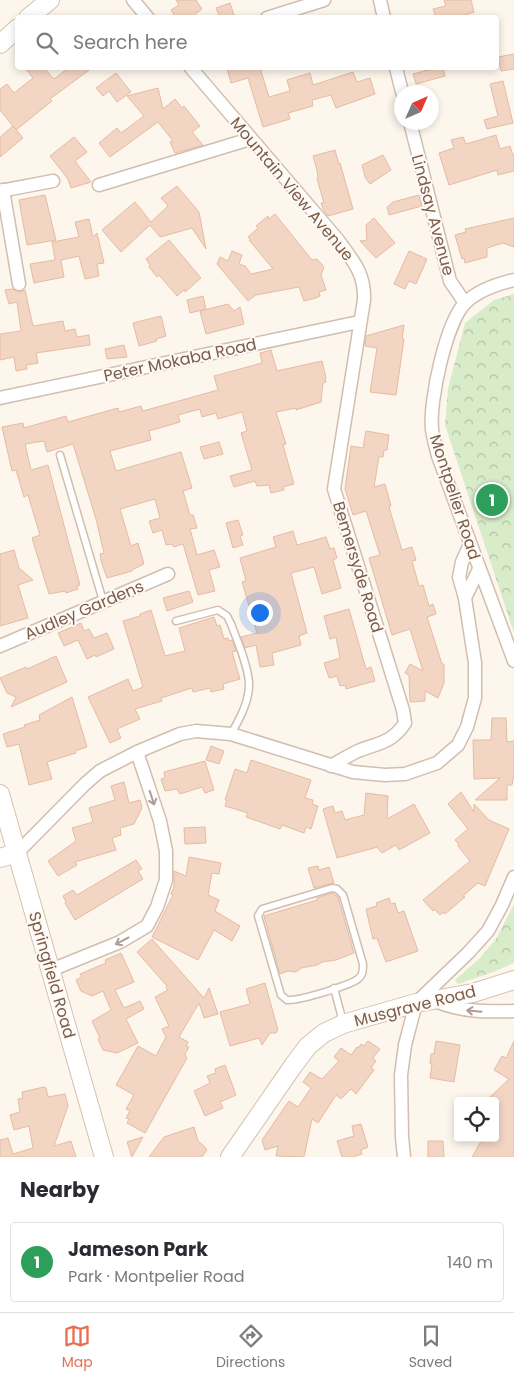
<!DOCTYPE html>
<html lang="en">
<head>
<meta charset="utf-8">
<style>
	:root { --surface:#fff; --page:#f7f7f7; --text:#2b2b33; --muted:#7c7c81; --line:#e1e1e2; --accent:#e76f51 }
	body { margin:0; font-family:Poppins,sans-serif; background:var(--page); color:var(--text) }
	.controls { position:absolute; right:15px; bottom:15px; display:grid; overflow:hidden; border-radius:5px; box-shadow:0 2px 8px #0003 }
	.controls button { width:45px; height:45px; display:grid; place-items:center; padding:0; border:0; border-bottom:1px solid var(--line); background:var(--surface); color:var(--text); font:25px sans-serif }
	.compass { position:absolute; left:394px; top:85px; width:45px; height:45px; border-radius:50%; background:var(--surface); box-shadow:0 2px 8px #0003; rotate:45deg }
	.you { position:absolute; left:259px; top:612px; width:18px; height:18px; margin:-12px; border:4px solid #fff; border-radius:50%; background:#1a73e8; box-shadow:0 0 0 8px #1a73e833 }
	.badge { display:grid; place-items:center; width:32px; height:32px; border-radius:50%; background:var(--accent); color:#fff; font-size:16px; font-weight:700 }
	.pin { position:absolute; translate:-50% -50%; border:2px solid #fff; box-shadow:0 1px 5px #0006 }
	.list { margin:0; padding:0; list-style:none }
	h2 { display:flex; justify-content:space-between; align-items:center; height:65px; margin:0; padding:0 20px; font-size:21px }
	h2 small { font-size:16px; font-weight:400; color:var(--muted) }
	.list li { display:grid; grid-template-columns:32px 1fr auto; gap:15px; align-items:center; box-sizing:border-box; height:80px; margin:0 10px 10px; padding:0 10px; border:1px solid var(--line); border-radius:5px }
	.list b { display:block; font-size:19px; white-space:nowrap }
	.list p { margin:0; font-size:16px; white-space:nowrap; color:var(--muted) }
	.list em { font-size:16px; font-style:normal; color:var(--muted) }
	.icon { flex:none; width:28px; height:28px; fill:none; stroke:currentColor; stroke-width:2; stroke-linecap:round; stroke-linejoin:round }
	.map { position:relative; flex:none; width:514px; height:1157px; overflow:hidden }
	.search { position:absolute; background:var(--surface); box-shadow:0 2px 8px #0003; left:15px; right:15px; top:15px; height:55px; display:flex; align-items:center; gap:12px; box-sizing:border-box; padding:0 18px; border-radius:5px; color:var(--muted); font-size:19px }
	.sheet { height:155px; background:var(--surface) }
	nav { display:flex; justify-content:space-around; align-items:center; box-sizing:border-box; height:70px; border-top:1px solid var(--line); background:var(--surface); font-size:14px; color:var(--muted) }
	nav a { display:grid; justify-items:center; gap:2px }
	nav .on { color:var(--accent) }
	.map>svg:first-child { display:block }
</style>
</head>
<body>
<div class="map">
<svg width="514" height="1157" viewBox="0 0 514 1157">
	<defs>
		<pattern id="forest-crowns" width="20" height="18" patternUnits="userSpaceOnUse" patternTransform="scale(1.25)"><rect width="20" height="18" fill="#d8ecc9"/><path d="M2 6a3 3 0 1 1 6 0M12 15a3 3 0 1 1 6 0" fill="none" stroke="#b4c2a5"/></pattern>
	</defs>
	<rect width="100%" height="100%" fill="#fdf6ec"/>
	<g fill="url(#forest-crowns)">
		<polygon points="514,294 514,633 445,425 448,389 465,323 494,300"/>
		<polygon points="514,904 514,963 493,972 458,984 455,980 479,959 496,939"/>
	</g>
	<g fill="#f3d5c3" stroke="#e6bba3">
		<polygon points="176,0 196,0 202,9 190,18 176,18 171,10 179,5"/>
		<polygon points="444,0 471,0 474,12 456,18 436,18 433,9 446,6"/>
		<polygon points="230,3 235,18 220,18 216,8"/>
		<polygon points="514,54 514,69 501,71 498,57"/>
		<polygon points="25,68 44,68 54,79 68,68 92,68 50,99 52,101 16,130 0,110 0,89 7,84 14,93 33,78"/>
		<polygon points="227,68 260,68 269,97 290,91 287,80 310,73 313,85 353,72 357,82 370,78 375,94 336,108 331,95 312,100 313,106 288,113 290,119 263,127 248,78 231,83"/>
		<polygon points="436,68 443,68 445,76 416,84 413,74"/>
		<polygon points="116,73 131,92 117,102 109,91 103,96 96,88"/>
		<polygon points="503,81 513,123 487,129 484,120 498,116 490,84"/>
		<polygon points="158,88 163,109 175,99 182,108 184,106 200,126 192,132 203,145 175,153 170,142 173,141 158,122 110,157 99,143 117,128 121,133 144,116 127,96"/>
		<polygon points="13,126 23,138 0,157 0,137"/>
		<polygon points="496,135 500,149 510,146 513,155 514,155 514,171 498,175 497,170 449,185 439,153 454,148 451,140 463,137 466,144"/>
		<polygon points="74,137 87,152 75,161 91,182 71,188 68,179 50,156"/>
		<polygon points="335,150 339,164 340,163 353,209 328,216 323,209 321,203 324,203 317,179 318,179 317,170 313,156"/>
		<polygon points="383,155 391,170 370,184 365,177 362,165"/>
		<polygon points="177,186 199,212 206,249 192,228 160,237 150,225 121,252 102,230 135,202 151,222 168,206 161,198"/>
		<polygon points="45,195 56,240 27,245 19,200"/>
		<polygon points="419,195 422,206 389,215 387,207 393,202"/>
		<polygon points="275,214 312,260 317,259 324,267 321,275 326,290 319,292 320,296 316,298 304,301 299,287 256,295 248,301 217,264 220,257 228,261 232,251 242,255 239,264 245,266 251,274 273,269 249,240 250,239 248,237 258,228 256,226 268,216 269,219"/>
		<polygon points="374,218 395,243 376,258 360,241 367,240 366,225"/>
		<polygon points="514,218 514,247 503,243 487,248 487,257 465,263 464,258 462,259 455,235 466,232 465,229"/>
		<polygon points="89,219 93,237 97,233 104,263 97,264 99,276 85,279 79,256 61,260 64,277 34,283 30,264 55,260 52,242 79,237 75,222"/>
		<polygon points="169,240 201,278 185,292 185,289 177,296 159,275 157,277 149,267 150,265 146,259"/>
		<polygon points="409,251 427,259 416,284 409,281 405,289 394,284"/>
		<polygon points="12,289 20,292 25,290 33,326 63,321 65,331 75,329 77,337 89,335 90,345 36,353 38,363 26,365 27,369 16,371 14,357 0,360 0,334 21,331 17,302 9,304 5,290"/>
		<polygon points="203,296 206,309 190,313 187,300"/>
		<polygon points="228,304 234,311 240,307 244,324 206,334 200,311"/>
		<polygon points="161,316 166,336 156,339 157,341 139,346 133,323"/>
		<polygon points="404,325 402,339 404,339 396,395 370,392 377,348 365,346 366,336"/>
		<polygon points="124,345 127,357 107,359 105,349"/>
		<polygon points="271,350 277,371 322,361 326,378 325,379 326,382 323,383 321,402 296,410 296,408 276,412 286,444 283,445 294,484 283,487 284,490 271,493 269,485 257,486 255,481 234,487 230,476 252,470 241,433 247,431 242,412 218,419 216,413 202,417 200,409 178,415 180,422 149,431 151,440 110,451 116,471 181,452 192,488 183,491 190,515 193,515 197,528 190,529 197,555 214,550 220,567 209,570 215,591 198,595 183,544 174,547 171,544 166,545 162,530 153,533 149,521 160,518 155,499 120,509 131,546 138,543 144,564 132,570 132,571 107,578 101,561 100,554 104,553 96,519 73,444 47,452 44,441 25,444 31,470 48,465 80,585 77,586 78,589 66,593 65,591 49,594 32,538 40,535 28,495 24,497 16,470 12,471 2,427 23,423 24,428 66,416 68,422 118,408 119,412 141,406 143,411 218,390 214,376 262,363 260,353"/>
		<polygon points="366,431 389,435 387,450 384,450 383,457 379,457 374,487 385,484 391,506 389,507 402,550 412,547 416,560 412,561 419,586 423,585 429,606 433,604 436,614 427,617 442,664 444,664 444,683 438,698 425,691 425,701 410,702 409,675 405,673 410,664 423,671 410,629 392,635 369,558 380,555 366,511 353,515 345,489 351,446 363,448"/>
		<polygon points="219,442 223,454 204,459 200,447"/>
		<polygon points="238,520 243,535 240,536 243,545 233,548 226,523"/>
		<polygon points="293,531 297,545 326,537 330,549 334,548 337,558 333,560 341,588 322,594 314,567 291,573 307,633 299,636 301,645 272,653 274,665 260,667 256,645 245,648 241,637 257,633 242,582 246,581 240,558 276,547 273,537"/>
		<polygon points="14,550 19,568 33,580 18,585 28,618 0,626 0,554"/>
		<polygon points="189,591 193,602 167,611 163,598"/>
		<polygon points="349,609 366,669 371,667 375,681 346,689 345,685 340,686 337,676 329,678 324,663 340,658 336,637 330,639 324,616"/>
		<polygon points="151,610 165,656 185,651 179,628 214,617 217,626 220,625 224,639 228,638 229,641 232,640 236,651 232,652 240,679 223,684 224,689 211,692 210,688 193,692 192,688 161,698 162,701 135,709 140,719 117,729 121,738 110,743 88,697 128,679 133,691 143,687 123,621 140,616 140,614"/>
		<polygon points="81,623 84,631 89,629 94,638 107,633 114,649 96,657 95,655 87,659 78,640 64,646 58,633"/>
		<polygon points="56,656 67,682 11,707 16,697 7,693 0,678 26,667 27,669"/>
		<polygon points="72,697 87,747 75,751 76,753 47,762 52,779 29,785 19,744 7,747 3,734 25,727 24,725 40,720 39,715"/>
		<polygon points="492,718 506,718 507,742 514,741 514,775 512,785 507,785 507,800 475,800 500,778 474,779 473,740 491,740"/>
		<polygon points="211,746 224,751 219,764 206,760"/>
		<polygon points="251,760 311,780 305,798 313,800 312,804 318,806 311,829 306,827 304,833 282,825 280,829 246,817 248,813 225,806 227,800 225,800 235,769 247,773"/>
		<polygon points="205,761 214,790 205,793 202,787 180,794 177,789 165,791 161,779 165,778 164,772"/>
		<polygon points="124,782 129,803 140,800 142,808 134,824 120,828 121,835 112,838 116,850 75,862 77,865 58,876 48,861 76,841 72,828 93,822 89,808 115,800 111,786"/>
		<polygon points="461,792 474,812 474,804 489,820 509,829 485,886 478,883 463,896 465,897 445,914 444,912 440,915 434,909 433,911 423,900 470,861 458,846 459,845 455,840 468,829 448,804"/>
		<polygon points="366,793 388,796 387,819 414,804 430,833 399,850 396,845 382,853 377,847 374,848 337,858 323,809 333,806 335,813 342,811 345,820 364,815"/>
		<polygon points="205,827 206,843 185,844 184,828"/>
		<polygon points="189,857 221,863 219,874 212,873 208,895 219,900 215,911 240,926 232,941 214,930 198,960 152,937 173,895 171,894 174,887 174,871 186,876"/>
		<polygon points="136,860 142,869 138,871 143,879 75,920 65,903 66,902 63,896 73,890 77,895"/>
		<polygon points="318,866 319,870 329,867 334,883 314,888 308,868"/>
		<polygon points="332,893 338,897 354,953 336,960 322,962 317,965 301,968 296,972 288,971 280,974 264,916 317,900 317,898"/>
		<polygon points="389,898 391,904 395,903 398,913 404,911 418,951 386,962 377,938 373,939 366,909 377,906 376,903"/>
		<polygon points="152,939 204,998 209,988 218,1014 204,1018 199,1003 179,1037 188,1042 186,1046 189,1047 185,1054 187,1058 145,1133 127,1123 129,1119 126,1118 130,1111 126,1109 134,1095 116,1085 138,1046 156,1056 166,1037 162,1029 169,1026 155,997 168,990 166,988 167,986 137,952"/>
		<polygon points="121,953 134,982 115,990 124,1008 140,1001 144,1009 126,1019 138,1043 117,1053 103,1050 98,1039 100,1038 92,1021 111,1010 103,991 92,996 81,991 76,980 82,977 80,974 106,963 105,960"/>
		<polygon points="265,983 278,1030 276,1033 270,1033 262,1045 259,1038 230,1046 220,1012 250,1004 246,989"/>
		<polygon points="368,1041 380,1049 373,1058 376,1061 371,1068 374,1070 356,1094 351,1089 341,1099 336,1095 318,1123 312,1119 304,1157 276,1156 278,1146 265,1150 262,1140 289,1101 298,1107 311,1088 303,1082 310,1072 322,1079 339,1061 334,1057 341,1048 351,1055 357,1047 358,1048 361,1044 364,1046"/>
		<polygon points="436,1041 460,1045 454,1082 430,1078 432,1064 430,1064 431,1054 434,1054"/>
		<polygon points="514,1041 514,1157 472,1157 483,1138 495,1138 495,1101 486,1101 509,1079 494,1070 502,1056 506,1058"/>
		<polygon points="225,1065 236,1095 220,1102 223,1108 205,1116 194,1091 210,1083 207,1076 216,1073 215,1069"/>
		<polygon points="44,1087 46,1088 48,1097 65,1094 68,1106 54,1146 71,1141 76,1157 0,1157 0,1140 8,1138 13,1154 33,1148 29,1126 14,1130 10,1115 20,1112 18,1099 23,1098 22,1092"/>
		<polygon points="361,1124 368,1147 361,1150 362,1154 353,1157 342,1157 337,1141 354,1136 352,1126"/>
		<polygon points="194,1127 198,1141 205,1147 207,1150 202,1157 149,1157 164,1137"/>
		<polygon points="143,1137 132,1157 127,1142"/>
		<polygon points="428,1141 443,1141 444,1157 428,1157"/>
	</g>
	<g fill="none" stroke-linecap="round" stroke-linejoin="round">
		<g stroke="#d1beb0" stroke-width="9">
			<g id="lane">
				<polyline points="60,455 103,601"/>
				<path d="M 176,621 L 218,610 L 227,616 L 231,624 C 237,640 250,670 249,687 C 248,704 239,720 231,734"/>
				<path d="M 332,888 L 337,889 L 343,895 L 363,964 C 363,970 363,975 358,979 C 348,986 299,1001 287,1000 L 281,995 L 258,916 L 262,909 Z"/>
				<polyline points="334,988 343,1022"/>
			</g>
		</g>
		<g stroke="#d1beb0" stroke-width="15">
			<g id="street">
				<polyline points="133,0 148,18"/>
				<polyline points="380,0 384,18"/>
				<polyline points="267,18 324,0"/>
				<path d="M 191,68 L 338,240 C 353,261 365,273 364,300 L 334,489 L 403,710 L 405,723 C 392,743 378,743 358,751 C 349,755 340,761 331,766"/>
				<polyline points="396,68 402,92"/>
				<polyline points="410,122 450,281 465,303"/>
				<polyline points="99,185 250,139"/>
				<polyline points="3,190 19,284"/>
				<polyline points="0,191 53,181"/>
				<path d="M 514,280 C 497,284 479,290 466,302 C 446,321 429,402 432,429 C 433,438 436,447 438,456 L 514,661"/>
				<polyline points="0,398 359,322"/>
				<polyline points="465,598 479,569"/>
				<polyline points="0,646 168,574"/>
				<polyline points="17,853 85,784 100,771 137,752 180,734 196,731 231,734 353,772 385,775 405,774 437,763 458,745 467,727 475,698 475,663 465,598 459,577 462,562 470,544"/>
				<polyline points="51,970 120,942 147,926 157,907 166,880 166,851 160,821 137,752"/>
				<path d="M 435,1001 C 462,1012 486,1012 514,1011"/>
				<polyline points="404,1157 402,1137 401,1075 405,1045 416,1003 468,953 488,931 502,905 514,877"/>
			</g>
		</g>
		<g stroke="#d6c0b0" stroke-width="20">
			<g id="secondary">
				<polyline points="28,18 50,0"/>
				<polyline points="0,44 18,28"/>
				<polyline points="0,794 104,1157"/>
				<polyline points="0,858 17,853"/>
				<polyline points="230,1157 293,1066 308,1046 324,1033 343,1024 416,1003 473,993 514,980"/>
			</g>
		</g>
		<use href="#lane" stroke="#fff" stroke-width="6"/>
		<use href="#street" stroke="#fff" stroke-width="12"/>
		<use href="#secondary" stroke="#fff" stroke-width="18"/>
	</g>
	<defs><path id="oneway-shaft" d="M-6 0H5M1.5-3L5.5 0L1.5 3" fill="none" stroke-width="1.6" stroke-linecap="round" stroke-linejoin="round" transform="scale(1.25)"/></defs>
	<g stroke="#af9d94">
		<use href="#oneway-shaft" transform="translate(152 798) rotate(72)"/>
		<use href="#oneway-shaft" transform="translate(122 941) rotate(152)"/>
		<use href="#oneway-shaft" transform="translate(474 1011) rotate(-175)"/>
	</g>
	<g text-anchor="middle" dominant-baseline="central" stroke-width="4" stroke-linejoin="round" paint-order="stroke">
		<g font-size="16" fill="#7a5c4d" stroke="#fffaf3">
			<text transform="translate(292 189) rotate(50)">Mountain View Avenue</text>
			<text transform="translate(433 215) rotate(75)">Lindsay Avenue</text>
			<text transform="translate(180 360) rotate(-12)">Peter Mokaba Road</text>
			<text transform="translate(455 497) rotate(72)">Montpelier Road</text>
			<text transform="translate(358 567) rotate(73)">Bemersyde Road</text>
			<text transform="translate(84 610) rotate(-23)">Audley Gardens</text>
			<text transform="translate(52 975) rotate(74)">Springfield Road</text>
			<text transform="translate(415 1006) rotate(-14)">Musgrave Road</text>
		</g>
	</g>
</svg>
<div class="controls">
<button><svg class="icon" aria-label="locate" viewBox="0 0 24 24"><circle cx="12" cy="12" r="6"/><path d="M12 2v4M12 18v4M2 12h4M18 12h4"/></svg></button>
</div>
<svg class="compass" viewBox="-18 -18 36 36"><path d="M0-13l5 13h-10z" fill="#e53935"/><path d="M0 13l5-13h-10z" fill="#7c7c81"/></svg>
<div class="you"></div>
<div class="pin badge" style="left:492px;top:500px;background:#2e9e5b">1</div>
<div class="search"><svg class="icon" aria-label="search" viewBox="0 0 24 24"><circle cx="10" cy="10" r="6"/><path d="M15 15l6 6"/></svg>Search here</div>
</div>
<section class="sheet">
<h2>Nearby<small></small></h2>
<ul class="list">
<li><span class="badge" style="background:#2e9e5b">1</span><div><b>Jameson Park</b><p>Park · Montpelier Road</p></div><em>140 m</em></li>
</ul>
</section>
<nav>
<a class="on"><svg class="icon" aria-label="map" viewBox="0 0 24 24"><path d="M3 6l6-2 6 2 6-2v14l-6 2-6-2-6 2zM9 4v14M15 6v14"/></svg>Map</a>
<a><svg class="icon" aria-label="directions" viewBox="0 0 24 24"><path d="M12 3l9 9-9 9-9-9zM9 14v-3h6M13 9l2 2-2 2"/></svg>Directions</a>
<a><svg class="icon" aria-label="saved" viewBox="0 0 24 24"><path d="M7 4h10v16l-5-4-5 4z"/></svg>Saved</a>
</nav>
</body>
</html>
